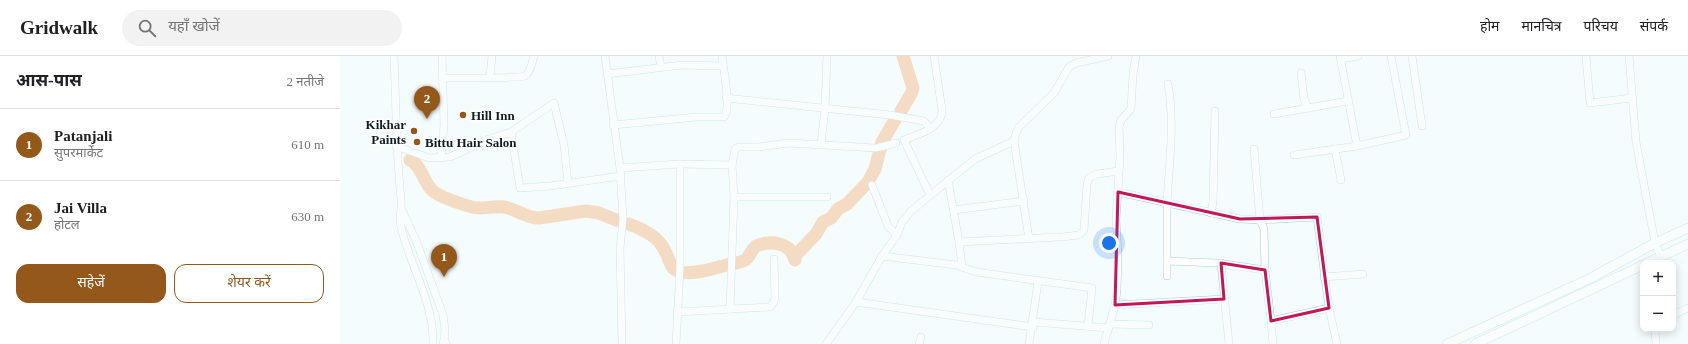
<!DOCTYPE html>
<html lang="hi">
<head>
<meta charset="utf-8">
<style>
	:root { --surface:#fff; --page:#f2f2f2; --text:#202124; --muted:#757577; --line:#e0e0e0; --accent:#95581b }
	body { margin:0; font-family:"Times New Roman","Noto Sans Devanagari",serif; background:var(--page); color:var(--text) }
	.controls { position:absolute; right:12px; bottom:12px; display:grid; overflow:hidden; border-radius:8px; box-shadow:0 2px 10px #0003 }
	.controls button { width:36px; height:36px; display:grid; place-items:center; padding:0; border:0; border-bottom:1px solid var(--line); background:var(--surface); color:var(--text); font:20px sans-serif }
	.you { position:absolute; left:769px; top:187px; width:14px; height:14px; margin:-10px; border:3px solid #fff; border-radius:50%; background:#1a73e8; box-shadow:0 0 0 6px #1a73e833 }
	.badge { display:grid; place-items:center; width:26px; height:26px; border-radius:50%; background:var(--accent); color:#fff; font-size:13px; font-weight:700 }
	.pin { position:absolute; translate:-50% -33px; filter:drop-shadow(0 1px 2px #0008) }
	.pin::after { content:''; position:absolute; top:21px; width:14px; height:12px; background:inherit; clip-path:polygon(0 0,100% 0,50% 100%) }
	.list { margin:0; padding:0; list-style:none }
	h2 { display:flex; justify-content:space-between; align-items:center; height:52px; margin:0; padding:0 16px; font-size:17px }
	h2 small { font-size:13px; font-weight:400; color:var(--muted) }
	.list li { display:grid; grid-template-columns:26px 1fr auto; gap:12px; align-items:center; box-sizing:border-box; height:72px; padding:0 16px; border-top:1px solid var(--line) }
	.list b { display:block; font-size:15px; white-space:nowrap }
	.list p { margin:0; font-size:13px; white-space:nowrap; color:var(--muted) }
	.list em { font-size:13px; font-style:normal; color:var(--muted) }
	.actions { display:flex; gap:8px; padding:12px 16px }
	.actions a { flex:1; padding:9px 0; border:1px solid var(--accent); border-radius:12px; text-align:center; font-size:14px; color:var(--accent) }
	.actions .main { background:var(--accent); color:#fff }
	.icon { flex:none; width:22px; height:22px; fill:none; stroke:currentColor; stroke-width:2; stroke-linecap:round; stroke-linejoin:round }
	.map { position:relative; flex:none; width:1348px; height:288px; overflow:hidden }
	header { display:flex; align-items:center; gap:24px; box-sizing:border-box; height:56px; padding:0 20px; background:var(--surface); border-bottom:1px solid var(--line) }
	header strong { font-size:19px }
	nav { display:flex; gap:22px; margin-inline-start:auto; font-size:14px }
	.search { width:280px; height:36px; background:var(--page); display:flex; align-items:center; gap:10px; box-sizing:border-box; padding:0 14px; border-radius:22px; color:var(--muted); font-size:15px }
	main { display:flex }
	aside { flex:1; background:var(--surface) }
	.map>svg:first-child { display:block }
</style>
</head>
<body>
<header>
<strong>Gridwalk</strong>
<div class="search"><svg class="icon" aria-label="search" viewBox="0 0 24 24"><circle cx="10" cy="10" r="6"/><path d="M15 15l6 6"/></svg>यहाँ खोजें</div>
<nav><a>होम</a><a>मानचित्र</a><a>परिचय</a><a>संपर्क</a></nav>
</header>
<main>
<aside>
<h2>आस-पास<small>2 नतीजे</small></h2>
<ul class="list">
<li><span class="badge">1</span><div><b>Patanjali</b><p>सुपरमार्केट</p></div><em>610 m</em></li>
<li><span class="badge">2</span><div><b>Jai Villa</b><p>होटल</p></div><em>630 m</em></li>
</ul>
<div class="actions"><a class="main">सहेजें</a><a>शेयर करें</a></div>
</aside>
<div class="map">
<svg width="1348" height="288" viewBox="0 0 1348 288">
	<rect width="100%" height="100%" fill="#f4fcfe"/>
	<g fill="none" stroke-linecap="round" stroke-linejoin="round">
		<g stroke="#f4b47e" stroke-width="13">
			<polyline points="561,55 572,36 573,32 563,0"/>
			<path d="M 70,104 C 82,109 83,127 93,135 C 99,141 131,152 139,152 C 147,152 156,150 164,151 C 176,153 186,162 199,162 L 246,155 L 259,157 L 276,164"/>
			<path d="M 289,168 C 304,174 318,180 325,195 C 328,200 329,207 333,212 C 343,223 375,212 387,209 C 393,208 399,207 405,204 C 410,201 411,194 416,190 C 431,184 451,186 455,204"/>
			<polyline points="454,201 476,178 483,166 491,162 498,153 507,148 528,126 535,113 542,86 555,64"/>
		</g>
		<g stroke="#a3cbd6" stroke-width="8">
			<g id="street">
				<path d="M 54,0 C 56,48 56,96 61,143 C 62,152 59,162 61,171 C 70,210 94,246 93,288"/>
				<polyline points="265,0 280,112 340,108 340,212 336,288"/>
				<polyline points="319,0 321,11"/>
				<polyline points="1000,0 1017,90"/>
				<polyline points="1072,0 1082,70"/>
				<polyline points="1246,0 1250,47 1292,42"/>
				<polyline points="1289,0 1296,86 1315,187 1321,201"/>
				<polyline points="1001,3 1018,0"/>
				<polyline points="961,17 964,43 968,52"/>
				<polyline points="267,18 342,9 383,10"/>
				<polyline points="150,21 152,0"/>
				<path d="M 103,22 C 114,22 181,22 185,20 C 191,16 192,6 194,0"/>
				<path d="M 828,28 C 835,68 829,108 827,147 C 827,166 827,186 827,205 L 877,207 L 925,214"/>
				<polyline points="386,42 550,59 584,65 590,72"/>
				<polyline points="934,58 1008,45"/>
				<path d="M 273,69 L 357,61 L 384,61 C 392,52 383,12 382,0"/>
				<polyline points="171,76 180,132 210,130 281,120"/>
				<polyline points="674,85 635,103 571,155 562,166 557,179 542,200 616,209 636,216 752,232 748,270"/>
				<polyline points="481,88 485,52 487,0"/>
				<polyline points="56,90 89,102 110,101 149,83 171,76 214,47 224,89 228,127"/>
				<polyline points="914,93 920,164 924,173 925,214 931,265 989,252"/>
				<polyline points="995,93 1001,124"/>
				<polyline points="954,99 1017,90 1066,79 1051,0"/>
				<polyline points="101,102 104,69 102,0"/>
				<polyline points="340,108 392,109"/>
				<polyline points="280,112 283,163 280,192 282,288"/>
				<polyline points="608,124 619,186 622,211"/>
				<polyline points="532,129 548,170 557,179"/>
				<polyline points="778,136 900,163 920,164 977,161 989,252 997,288"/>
				<path d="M 590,139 L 564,84 C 578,78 602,73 602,54 L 594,0"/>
				<polyline points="394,141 487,141"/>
				<polyline points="62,154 77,187 103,259 105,274 104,288"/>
				<polyline points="614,154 684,145"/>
				<polyline points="871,157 873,146 875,55"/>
				<polyline points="722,181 739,179 744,174 747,128 749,122 757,118 779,115"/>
				<polyline points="689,183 674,85 676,77 679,71 714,37 729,11 736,7 768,0"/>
				<polyline points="619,186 718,181"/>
				<polyline points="881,207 889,288"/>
				<polyline points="827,220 827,205"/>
				<polyline points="984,221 1023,218"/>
				<polyline points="516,246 693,271"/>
				<polyline points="775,249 884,243"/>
				<polyline points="390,253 394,141 392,109 395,93 399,91 418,91 449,87 536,92 556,87"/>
				<polyline points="337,256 430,251 434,246 435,242 434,203"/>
				<polyline points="1333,259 1348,252"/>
				<polyline points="931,265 933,288"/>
				<polyline points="694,266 769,272"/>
				<polyline points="770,268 809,269"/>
				<polyline points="1315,273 1316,288"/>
				<polyline points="486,288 516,246 542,200"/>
				<polyline points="579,288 581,281"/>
				<polyline points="689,288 698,226"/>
				<polyline points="764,288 775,249 777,234 778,200 776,164 780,101 779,71 781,64 791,53 793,18 796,0"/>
			</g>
		</g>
		<g stroke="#a3cbd6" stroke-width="10">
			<g id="secondary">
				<polyline points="1307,207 1348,188"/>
				<polyline points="104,286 105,288"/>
				<polyline points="1107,288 1249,223 1315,187 1348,172"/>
				<polyline points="1135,288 1303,209"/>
			</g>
		</g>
		<use href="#street" stroke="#fff" stroke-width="7"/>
		<use href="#secondary" stroke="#fff" stroke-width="9"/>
	</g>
	<path d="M0 0H1348V288H0ZM 778,136 L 900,163 L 977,161 L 989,252 L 931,265 L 925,214 L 881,207 L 884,243 L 775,249 Z" fill="#f4fcfe" fill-opacity=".55" fill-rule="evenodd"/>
	<path fill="none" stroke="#c2185b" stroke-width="3" stroke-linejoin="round" d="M 778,136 L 900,163 L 977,161 L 989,252 L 931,265 L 925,214 L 881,207 L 884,243 L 775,249 Z"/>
	<g fill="#95581b" stroke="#fff" stroke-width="1.5">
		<circle cx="123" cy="59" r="4"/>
		<circle cx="74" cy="75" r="4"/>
		<circle cx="77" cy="86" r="4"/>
	</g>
	<g text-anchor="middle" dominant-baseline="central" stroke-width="3" stroke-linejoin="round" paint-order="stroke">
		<g font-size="13" font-weight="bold" fill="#0e1e22" stroke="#fff" text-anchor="start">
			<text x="131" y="59">Hill Inn</text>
			<text x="66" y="68" text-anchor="end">Kikhar<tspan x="66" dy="15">Paints</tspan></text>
			<text x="85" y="86">Bittu Hair Salon</text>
		</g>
	</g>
</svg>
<div class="controls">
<button>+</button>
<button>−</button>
</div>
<div class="you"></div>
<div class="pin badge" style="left:104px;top:221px">1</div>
<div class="pin badge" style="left:87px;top:63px">2</div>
</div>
</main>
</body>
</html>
